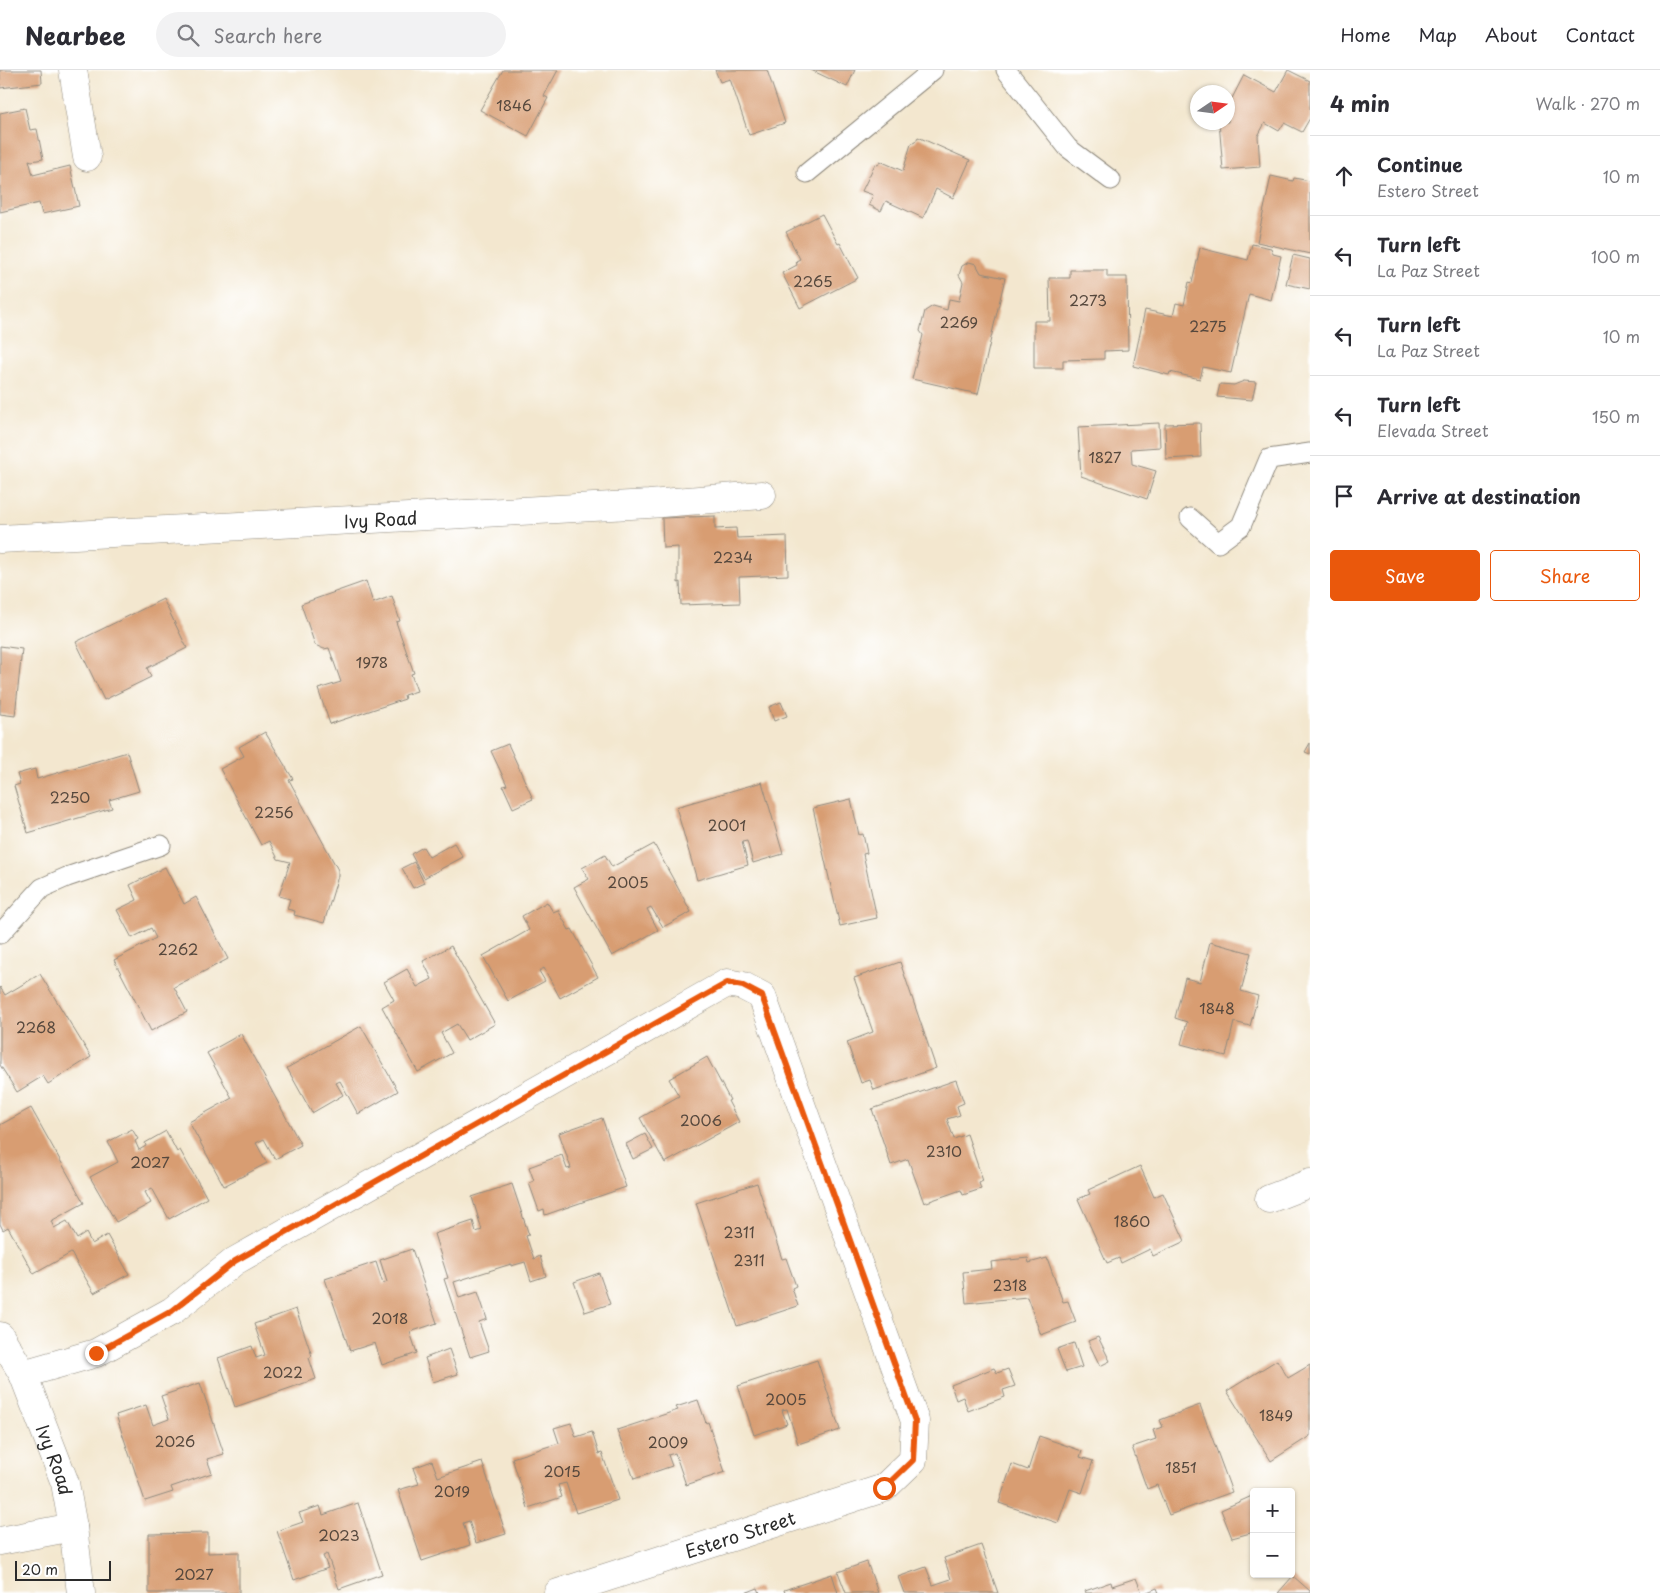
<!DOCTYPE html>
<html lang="en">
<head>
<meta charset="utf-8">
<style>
	:root { --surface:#fff; --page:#f2f2f3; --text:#2b2b33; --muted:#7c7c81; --line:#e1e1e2; --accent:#ea580c }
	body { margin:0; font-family:"Playpen Sans",sans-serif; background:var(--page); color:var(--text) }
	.controls { position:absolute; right:15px; bottom:15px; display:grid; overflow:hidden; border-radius:5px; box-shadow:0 1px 4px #0004 }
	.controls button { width:45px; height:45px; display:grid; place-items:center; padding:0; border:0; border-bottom:1px solid var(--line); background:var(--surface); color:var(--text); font:25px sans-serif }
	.compass { position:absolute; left:1190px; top:15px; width:45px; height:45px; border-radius:50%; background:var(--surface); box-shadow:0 1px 4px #0004; rotate:77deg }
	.scale { position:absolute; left:15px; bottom:12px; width:96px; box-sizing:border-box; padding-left:5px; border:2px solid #2b2b2b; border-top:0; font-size:14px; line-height:18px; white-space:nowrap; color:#2b2b2b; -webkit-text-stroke:4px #fff; paint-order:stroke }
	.stop { position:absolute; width:15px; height:15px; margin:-11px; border:4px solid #ea580c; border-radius:50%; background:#fff }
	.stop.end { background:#ea580c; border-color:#fff; box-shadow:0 1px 5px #0008 }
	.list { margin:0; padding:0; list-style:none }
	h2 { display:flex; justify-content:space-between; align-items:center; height:65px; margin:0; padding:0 20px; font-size:21px }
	h2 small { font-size:16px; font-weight:400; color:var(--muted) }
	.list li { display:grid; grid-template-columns:32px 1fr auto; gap:15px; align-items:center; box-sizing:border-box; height:80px; padding:0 20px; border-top:1px solid var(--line) }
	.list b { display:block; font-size:19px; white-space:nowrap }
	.list p { margin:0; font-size:16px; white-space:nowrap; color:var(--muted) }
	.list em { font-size:16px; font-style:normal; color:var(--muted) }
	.actions { display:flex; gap:10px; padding:15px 20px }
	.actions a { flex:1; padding:11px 0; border:1px solid var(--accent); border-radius:5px; text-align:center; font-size:18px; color:var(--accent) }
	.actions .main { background:var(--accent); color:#fff }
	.icon { flex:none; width:28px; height:28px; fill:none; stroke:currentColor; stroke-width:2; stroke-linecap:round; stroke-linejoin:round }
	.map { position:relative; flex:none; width:1310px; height:1523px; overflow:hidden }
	header { display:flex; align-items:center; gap:30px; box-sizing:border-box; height:70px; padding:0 25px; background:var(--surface); border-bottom:1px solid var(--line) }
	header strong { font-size:24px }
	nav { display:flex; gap:28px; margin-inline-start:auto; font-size:18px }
	.search { width:350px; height:45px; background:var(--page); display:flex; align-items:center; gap:12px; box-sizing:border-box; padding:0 18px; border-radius:28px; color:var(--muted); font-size:19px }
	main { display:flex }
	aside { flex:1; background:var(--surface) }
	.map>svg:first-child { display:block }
</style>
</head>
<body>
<header>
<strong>Nearbee</strong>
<div class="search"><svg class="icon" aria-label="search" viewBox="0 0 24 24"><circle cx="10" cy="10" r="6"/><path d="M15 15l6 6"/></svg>Search here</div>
<nav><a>Home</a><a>Map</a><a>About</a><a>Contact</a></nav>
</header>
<main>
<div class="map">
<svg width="1310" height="1523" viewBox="0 0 1310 1523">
	<rect width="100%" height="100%" fill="#fff"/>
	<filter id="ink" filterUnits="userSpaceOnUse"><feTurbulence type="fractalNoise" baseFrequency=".02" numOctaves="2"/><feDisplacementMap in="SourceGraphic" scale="10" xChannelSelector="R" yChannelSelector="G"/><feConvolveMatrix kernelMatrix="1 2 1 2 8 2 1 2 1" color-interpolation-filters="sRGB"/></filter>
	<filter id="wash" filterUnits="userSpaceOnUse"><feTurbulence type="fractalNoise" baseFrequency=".0096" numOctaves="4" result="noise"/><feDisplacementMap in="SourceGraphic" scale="20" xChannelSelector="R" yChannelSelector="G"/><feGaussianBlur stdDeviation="1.12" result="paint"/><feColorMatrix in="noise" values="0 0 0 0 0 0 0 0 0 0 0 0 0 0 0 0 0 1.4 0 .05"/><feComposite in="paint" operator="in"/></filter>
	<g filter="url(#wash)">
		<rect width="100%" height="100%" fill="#f3e7cf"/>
		<g id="blocks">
			<g fill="#d89d72">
				<polygon points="0,0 41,0 42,13 0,18"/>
				<polygon points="503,0 558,0 544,26 548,28 528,66 480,40"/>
				<polygon points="715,0 767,0 785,53 749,65 730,9 720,12"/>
				<polygon points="811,0 855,0 847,17"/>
				<polygon points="1288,0 1310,11 1310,48 1302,62 1284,53 1279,61 1265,53 1258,66 1260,97 1223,100 1219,52 1228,52 1228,36 1244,5 1276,22"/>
				<polygon points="25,38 30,60 37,59 43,89 32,91 29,90 33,105 70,96 79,136 42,144 39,133 0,142 0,43"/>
				<polygon points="918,67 970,90 953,128 936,119 923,148 886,131 881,141 869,135 873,125 862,121 875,94 878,95 880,91 903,101 911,74 915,72"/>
				<polygon points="1271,106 1293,111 1294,108 1310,111 1310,184 1257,172"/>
				<polygon points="822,144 838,174 840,173 858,208 800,238 782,203 797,195 796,191 800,189 786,162"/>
				<polygon points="1252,174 1271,178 1273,184 1281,186 1271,230 1249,224 1231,303 1203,297 1200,309 1170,302 1169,305 1133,296 1145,240 1173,246 1176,233 1184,235 1189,212 1192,213 1200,178 1248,190"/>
				<polygon points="1293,185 1310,189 1310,219 1286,214"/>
				<polygon points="969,192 976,194 981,203 1005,208 978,324 912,309 923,265 920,261 925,241 933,236 947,240 949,229 959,231 963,212 959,205 962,196"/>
				<polygon points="1070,200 1107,200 1107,207 1127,207 1128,280 1104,281 1104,289 1063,290 1063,298 1034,298 1034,251 1050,251 1049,208 1070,208"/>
				<polygon points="1244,311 1256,312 1252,330 1217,327 1220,314 1234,315"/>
				<polygon points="1159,353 1160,377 1131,379 1132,394 1156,401 1147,429 1081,406 1078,357"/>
				<polygon points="1200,353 1201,387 1166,389 1165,354"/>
				<polygon points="715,446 715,459 736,458 737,468 787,466 788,505 739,507 740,533 681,535 680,512 678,513 678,477 663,478 662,448"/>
				<polygon points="366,511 373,533 392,526 400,551 396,552 414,603 411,604 417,621 404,625 405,629 330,654 318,619 341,612 329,578 324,579 315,575 301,534"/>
				<polygon points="163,529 187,578 147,598 151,607 104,630 76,572"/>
				<polygon points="0,576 22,579 15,646 0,644"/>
				<polygon points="781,632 787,646 774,651 769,637"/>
				<polygon points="265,662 293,709 289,710 338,800 338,806 324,853 294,845 295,841 287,839 290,829 279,826 290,792 278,789 269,771 261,775 220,699 244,686 239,677"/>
				<polygon points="1310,673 1310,684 1305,682"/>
				<polygon points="508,674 533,729 513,738 503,716 507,715 491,681"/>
				<polygon points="127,682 139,721 109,730 112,738 28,763 14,716 20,714 17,704 35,699 37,709"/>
				<polygon points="762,712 783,784 753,793 747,771 742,772 748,795 697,810 676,737"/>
				<polygon points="851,729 859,765 863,764 867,783 863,784 877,848 840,856 813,738"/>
				<polygon points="454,773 463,787 424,808 411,784 423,777 429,787"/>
				<polygon points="654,774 691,842 663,857 651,837 647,839 658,860 612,886 574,817 589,809 582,798 605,785 612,797"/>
				<polygon points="414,792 424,813 413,818 402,798"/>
				<polygon points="165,797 184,834 196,827 228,889 174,917 187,942 151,961 114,890 156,868 151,858 132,868 117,840 137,830 130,815"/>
				<polygon points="547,832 553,842 558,840 569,860 572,859 598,907 560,928 544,898 539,901 545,911 508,931 483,886 529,860 522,846"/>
				<polygon points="1210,872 1251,883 1241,921 1258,926 1250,956 1234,952 1226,986 1181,974 1187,952 1175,948 1185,908 1200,912"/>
				<polygon points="451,876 495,954 467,970 457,954 441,963 452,983 418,1002 382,937 394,930 384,912 407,899 417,917 432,909 423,891"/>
				<polygon points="900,892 936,998 874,1020 870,1010 861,1013 847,972 873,962 854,908"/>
				<polygon points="40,904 91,987 48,1014 43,1006 17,1022 0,995 0,917 5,925"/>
				<polygon points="361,956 398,1021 358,1044 340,1011 336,1013 343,1025 312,1043 287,998"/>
				<polygon points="241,964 301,1075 275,1089 264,1069 256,1073 267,1093 224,1116 189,1052 232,1028 207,983"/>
				<polygon points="707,987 730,1030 728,1031 739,1052 665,1093 640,1048 679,1026 669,1009"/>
				<polygon points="956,1010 964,1033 957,1036 960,1045 947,1049 954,1069 967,1064 983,1111 979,1113 981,1119 963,1125 961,1120 924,1133 908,1089 891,1095 872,1039"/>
				<polygon points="31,1038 84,1133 51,1151 54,1158 67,1151 77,1169 86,1163 92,1174 107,1165 129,1204 94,1223 71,1183 34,1204 8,1157 3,1160 0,1154 0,1055"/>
				<polygon points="602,1048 626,1117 545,1145 544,1139 539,1141 529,1113 534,1111 529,1097 562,1085 567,1099 571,1098 559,1063"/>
				<polygon points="132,1059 138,1069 135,1071 139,1080 146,1076 145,1073 166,1061 177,1082 180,1080 207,1128 169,1149 152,1118 145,1122 151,1133 116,1152 90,1107 118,1092 108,1072"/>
				<polygon points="645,1064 653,1079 633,1089 626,1074"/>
				<polygon points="1140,1096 1154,1127 1163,1123 1185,1171 1153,1186 1150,1179 1121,1193 1119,1188 1107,1193 1078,1129 1090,1124 1088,1120"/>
				<polygon points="757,1113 782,1189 786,1188 796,1216 792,1218 798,1236 737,1256 696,1133"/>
				<polygon points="512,1114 529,1165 526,1166 534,1189 540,1186 546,1206 531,1211 525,1192 511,1196 511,1194 454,1212 459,1228 478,1222 487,1249 479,1252 489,1281 470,1287 444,1209 448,1208 434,1164 473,1151 476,1162 482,1160 472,1127"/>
				<polygon points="412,1179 437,1253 410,1262 417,1283 382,1295 375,1273 350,1281 325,1209 376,1192 383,1214 387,1212 380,1190"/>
				<polygon points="1028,1188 1029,1193 1047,1188 1063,1232 1068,1231 1076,1252 1041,1265 1027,1227 966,1233 963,1202 992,1199 991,1192"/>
				<polygon points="599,1203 610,1234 585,1242 574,1212"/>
				<polygon points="296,1239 312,1286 309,1288 316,1309 235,1337 218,1288 252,1276 256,1288 265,1285 254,1254"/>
				<polygon points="1098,1267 1110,1291 1100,1296 1088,1271"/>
				<polygon points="1074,1273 1082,1297 1066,1302 1057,1279"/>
				<polygon points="449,1279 458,1304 433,1312 425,1288"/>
				<polygon points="817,1290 840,1360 798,1374 787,1339 782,1340 787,1354 754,1365 738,1316"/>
				<polygon points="1277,1290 1288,1308 1310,1295 1310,1366 1271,1391 1227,1321"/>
				<polygon points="994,1298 997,1303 1008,1299 1015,1316 1003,1320 1005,1327 968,1341 963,1327 956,1330 951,1315"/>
				<polygon points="200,1313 224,1384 207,1389 212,1403 171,1417 173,1422 145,1431 116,1345 146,1335 153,1355 169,1349 161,1326"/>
				<polygon points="698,1330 706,1353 708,1352 725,1402 686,1415 675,1383 668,1385 672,1396 634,1409 617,1360 678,1340 676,1337"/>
				<polygon points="1200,1335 1232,1422 1169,1445 1157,1415 1147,1419 1132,1377 1156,1369 1153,1360 1163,1357 1160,1350"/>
				<polygon points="571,1353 576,1367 592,1362 599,1384 602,1383 618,1430 576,1443 566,1413 558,1415 562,1427 528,1438 512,1388 559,1373 554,1358"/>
				<polygon points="1039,1366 1082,1381 1080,1387 1093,1391 1082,1423 1070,1419 1058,1453 999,1433 1012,1394 1028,1400"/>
				<polygon points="432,1391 438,1407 482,1392 506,1464 476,1473 469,1451 463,1453 470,1475 422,1491 398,1420 419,1414 413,1398"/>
				<polygon points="1254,1425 1254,1462 1232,1468 1221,1440"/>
				<polygon points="358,1433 382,1504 339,1519 327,1484 323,1486 328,1498 294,1510 277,1461 303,1452 299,1443 320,1436 323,1445"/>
				<polygon points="208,1463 208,1483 239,1482 239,1523 149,1523 149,1464"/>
				<polygon points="981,1475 998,1523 904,1523 898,1507 926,1497 933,1515 951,1509 944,1488"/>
				<polygon points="867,1492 878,1523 846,1523 838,1502"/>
				<polygon points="832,1504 838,1523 785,1523 784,1520"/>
				<polygon points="1293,1506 1310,1521 1310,1523 1278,1523"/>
				<polygon points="1136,1508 1142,1523 1086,1523 1085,1521 1111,1512 1112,1516"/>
				<polygon points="758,1518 760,1523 745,1523"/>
				<polygon points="1157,1518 1159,1523 1145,1523"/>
			</g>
		</g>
	</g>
	<g filter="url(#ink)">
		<use href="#blocks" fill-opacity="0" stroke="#8f897d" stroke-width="1"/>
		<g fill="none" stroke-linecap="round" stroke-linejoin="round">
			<g stroke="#8f897d" stroke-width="21">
				<g id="service">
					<polyline points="1006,0 1068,78 1111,110"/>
					<polyline points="807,103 933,0"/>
					<polyline points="1190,448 1218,473 1241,456 1269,389 1310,383"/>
					<polyline points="0,864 42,818 67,807 161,775"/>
				</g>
			</g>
			<g stroke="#8f897d" stroke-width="29">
				<g id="minor">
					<polyline points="73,0 87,87"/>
					<path id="s1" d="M 0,469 L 649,434 L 762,425"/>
					<polyline points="1269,1129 1310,1113"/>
					<polyline points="23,1304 96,1283 172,1241 235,1191 727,913 743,916 762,926 915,1351 913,1390 884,1418 558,1523"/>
					<polyline points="0,1471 73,1457"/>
				</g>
			</g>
			<g stroke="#8f897d" stroke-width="29">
				<g id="tertiary">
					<path id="s2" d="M 0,1266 L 23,1304 L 65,1413 L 73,1457 L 81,1523"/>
				</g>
			</g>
			<use href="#service" stroke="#fff" stroke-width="19"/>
			<use href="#minor" stroke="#fff" stroke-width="28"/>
			<use href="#tertiary" stroke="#fff" stroke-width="28"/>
		</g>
	</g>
	<g fill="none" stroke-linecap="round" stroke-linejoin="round" filter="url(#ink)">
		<polyline stroke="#ea580c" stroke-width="6" points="96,1283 172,1241 235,1191 727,913 743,916 762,926 915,1351 913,1390 884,1418"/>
	</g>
	<g text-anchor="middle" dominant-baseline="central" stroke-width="4" stroke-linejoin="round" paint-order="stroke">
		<g font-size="15" fill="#56483d">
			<text x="514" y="34">1846</text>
			<text x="813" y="210">2265</text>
			<text x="1088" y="229">2273</text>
			<text x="959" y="251">2269</text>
			<text x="1208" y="255">2275</text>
			<text x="1105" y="386">1827</text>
			<text x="733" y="486">2234</text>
			<text x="372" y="591">1978</text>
			<text x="70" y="726">2250</text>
			<text x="274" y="741">2256</text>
			<text x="727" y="754">2001</text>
			<text x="628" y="811">2005</text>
			<text x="178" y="878">2262</text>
			<text x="1217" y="937">1848</text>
			<text x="36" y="956">2268</text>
			<text x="701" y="1049">2006</text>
			<text x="944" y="1080">2310</text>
			<text x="150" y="1091">2027</text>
			<text x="1132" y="1150">1860</text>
			<text x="739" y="1161">2311</text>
			<text x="749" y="1189">2311</text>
			<text x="1010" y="1214">2318</text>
			<text x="390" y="1247">2018</text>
			<text x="283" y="1301">2022</text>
			<text x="786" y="1328">2005</text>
			<text x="1276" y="1344">1849</text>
			<text x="175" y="1370">2026</text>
			<text x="668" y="1371">2009</text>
			<text x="1181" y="1396">1851</text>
			<text x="562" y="1400">2015</text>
			<text x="452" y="1420">2019</text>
			<text x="339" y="1464">2023</text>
			<text x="194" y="1503">2027</text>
		</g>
		<g font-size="18" fill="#2b2b2b" stroke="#fff">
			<text stroke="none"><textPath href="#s1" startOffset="381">Ivy Road</textPath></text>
			<text stroke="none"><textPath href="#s2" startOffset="136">Ivy Road</textPath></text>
			<text transform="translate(740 1464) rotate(-18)">Estero Street</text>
		</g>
	</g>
</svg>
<div class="controls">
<button>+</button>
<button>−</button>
</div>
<svg class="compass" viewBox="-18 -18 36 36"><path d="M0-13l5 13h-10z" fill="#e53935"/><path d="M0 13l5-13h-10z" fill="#7c7c81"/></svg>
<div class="scale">20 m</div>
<div class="stop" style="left:884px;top:1418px"></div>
<div class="stop end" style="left:96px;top:1283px"></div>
</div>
<aside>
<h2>4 min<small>Walk · 270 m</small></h2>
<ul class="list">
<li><svg class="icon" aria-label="ahead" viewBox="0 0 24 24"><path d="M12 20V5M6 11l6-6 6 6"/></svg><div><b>Continue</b><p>Estero Street</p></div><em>10 m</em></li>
<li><svg class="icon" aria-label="left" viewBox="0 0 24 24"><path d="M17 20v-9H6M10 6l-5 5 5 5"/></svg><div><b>Turn left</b><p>La Paz Street</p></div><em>100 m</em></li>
<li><svg class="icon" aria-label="left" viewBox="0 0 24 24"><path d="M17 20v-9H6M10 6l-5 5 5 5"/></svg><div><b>Turn left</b><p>La Paz Street</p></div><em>10 m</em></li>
<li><svg class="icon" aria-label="left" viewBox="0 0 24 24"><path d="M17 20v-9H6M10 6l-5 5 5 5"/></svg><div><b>Turn left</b><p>Elevada Street</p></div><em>150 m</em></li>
<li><svg class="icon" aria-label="arrive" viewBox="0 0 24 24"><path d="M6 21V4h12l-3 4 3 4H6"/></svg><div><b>Arrive at destination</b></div></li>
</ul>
<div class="actions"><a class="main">Save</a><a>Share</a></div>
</aside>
</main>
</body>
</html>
